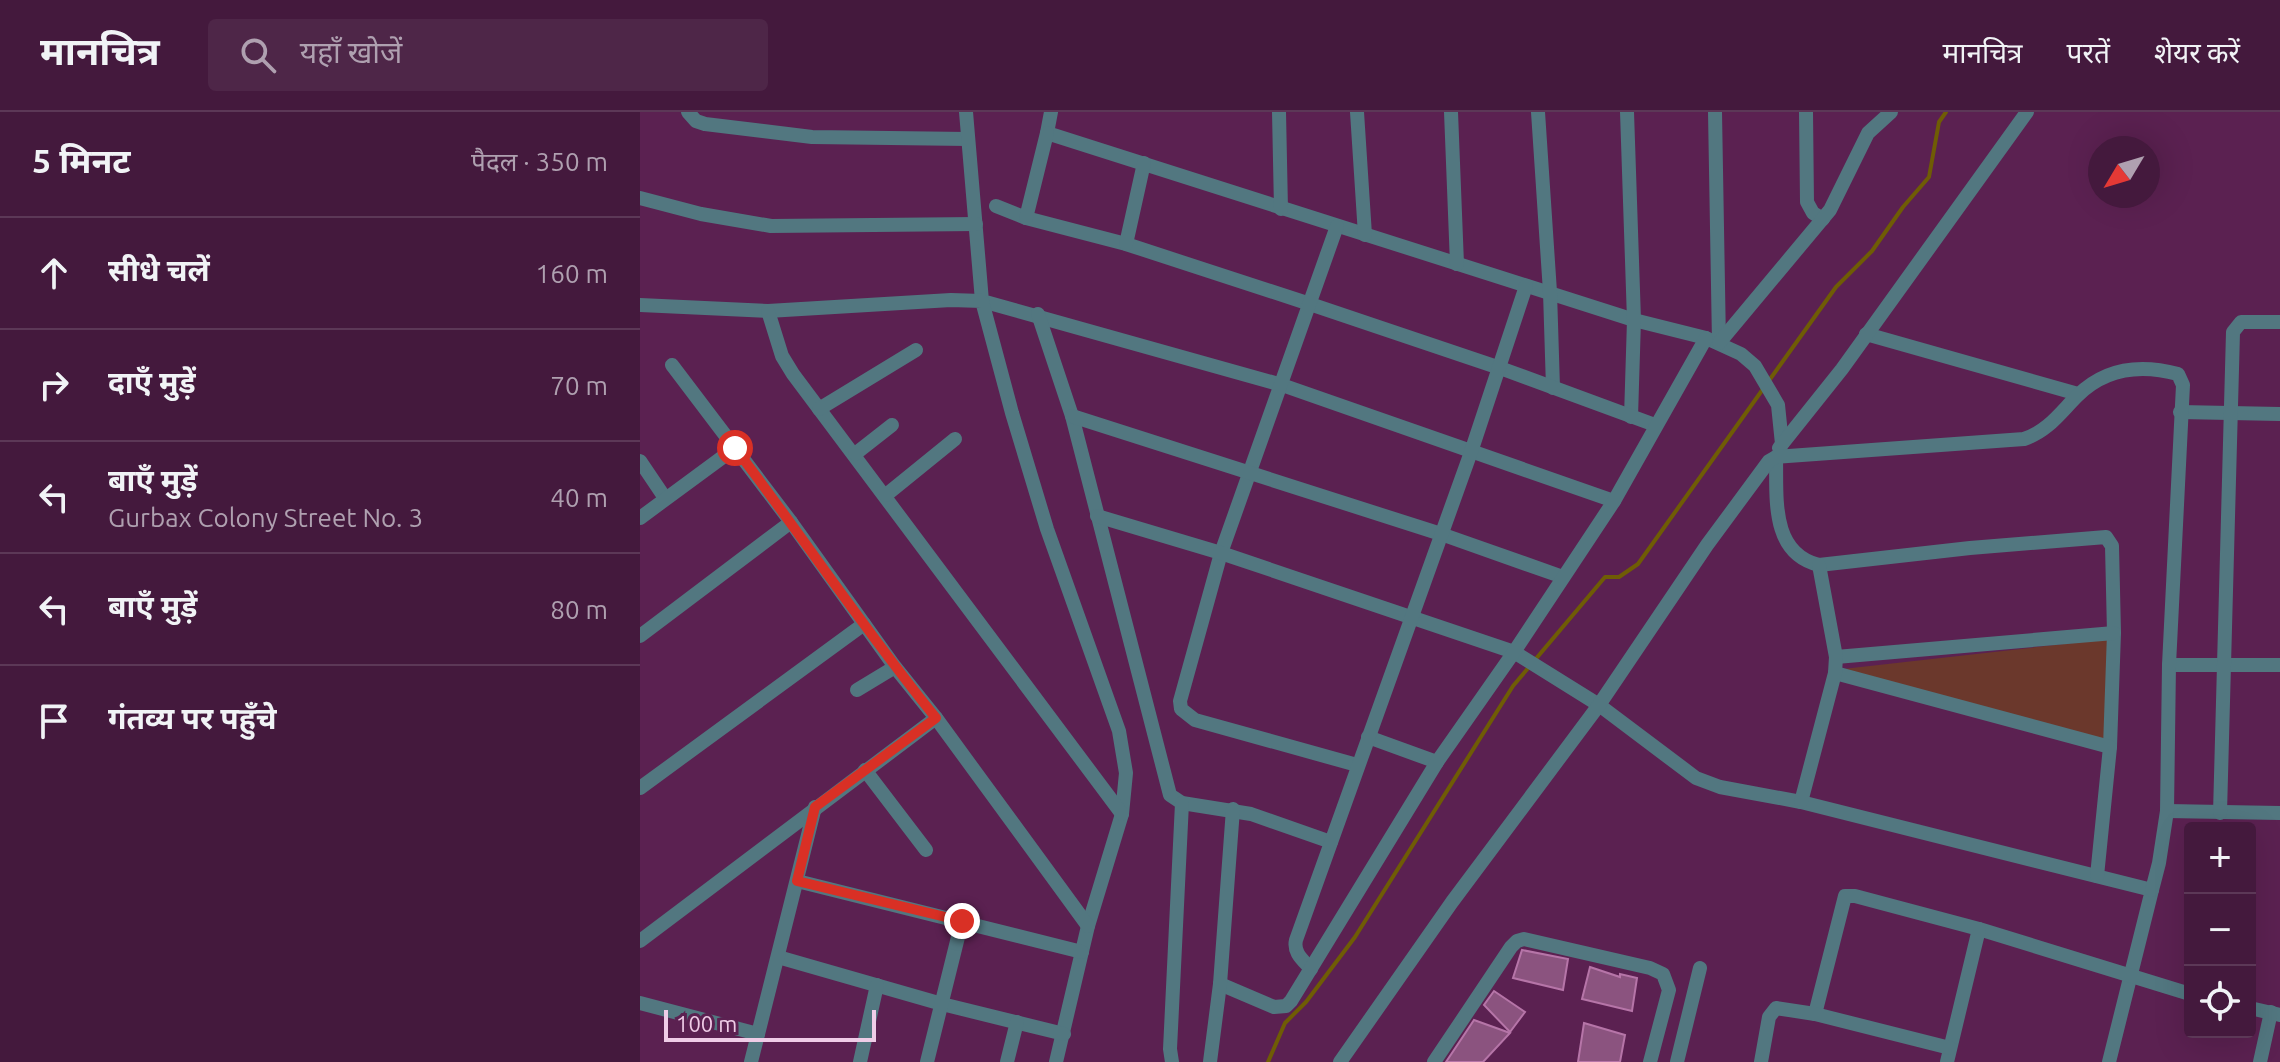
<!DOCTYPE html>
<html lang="hi">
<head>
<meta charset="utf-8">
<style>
	:root { --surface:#44193d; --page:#4e2648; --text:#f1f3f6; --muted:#afa0b0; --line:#5c3857 }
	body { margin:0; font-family:Ubuntu,"Noto Sans Devanagari",sans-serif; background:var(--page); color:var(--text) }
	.controls { position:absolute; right:24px; bottom:24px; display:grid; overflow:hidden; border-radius:8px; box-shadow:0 8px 32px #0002 }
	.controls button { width:72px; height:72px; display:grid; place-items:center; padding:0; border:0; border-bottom:2px solid var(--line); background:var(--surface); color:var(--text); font:40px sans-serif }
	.compass { position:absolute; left:1448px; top:24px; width:72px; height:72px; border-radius:50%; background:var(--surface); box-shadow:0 8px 32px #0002; rotate:232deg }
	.scale { position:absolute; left:24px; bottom:20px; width:212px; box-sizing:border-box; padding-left:8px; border:4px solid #efcce7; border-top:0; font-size:22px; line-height:28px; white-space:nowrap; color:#efcce7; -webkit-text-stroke:6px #5b2151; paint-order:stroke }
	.stop { position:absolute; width:24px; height:24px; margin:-18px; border:6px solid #d93025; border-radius:50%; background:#fff }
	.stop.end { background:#d93025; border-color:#fff; box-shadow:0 2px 8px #0008 }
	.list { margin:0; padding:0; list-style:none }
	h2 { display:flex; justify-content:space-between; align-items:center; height:104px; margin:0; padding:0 32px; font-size:34px }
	h2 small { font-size:26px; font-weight:400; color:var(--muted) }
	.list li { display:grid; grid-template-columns:52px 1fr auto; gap:24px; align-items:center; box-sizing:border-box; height:112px; padding:0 32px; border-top:2px solid var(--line) }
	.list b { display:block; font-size:30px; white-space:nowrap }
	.list p { margin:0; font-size:26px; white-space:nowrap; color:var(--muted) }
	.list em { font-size:26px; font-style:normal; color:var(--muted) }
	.icon { flex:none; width:44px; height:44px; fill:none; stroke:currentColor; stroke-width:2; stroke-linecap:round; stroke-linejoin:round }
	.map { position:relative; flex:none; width:1640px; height:950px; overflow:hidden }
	header { display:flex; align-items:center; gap:48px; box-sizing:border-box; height:112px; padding:0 40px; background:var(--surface); border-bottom:2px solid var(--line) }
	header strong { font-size:38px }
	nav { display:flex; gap:44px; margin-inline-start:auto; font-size:28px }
	.search { width:560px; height:72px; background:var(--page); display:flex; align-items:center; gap:20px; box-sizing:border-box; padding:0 28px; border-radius:8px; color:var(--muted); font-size:30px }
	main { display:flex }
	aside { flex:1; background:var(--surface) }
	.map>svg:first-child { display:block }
</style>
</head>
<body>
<header>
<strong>मानचित्र</strong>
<div class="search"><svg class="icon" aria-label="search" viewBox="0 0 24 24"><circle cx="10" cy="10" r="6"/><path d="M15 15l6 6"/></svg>यहाँ खोजें</div>
<nav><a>मानचित्र</a><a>परतें</a><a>शेयर करें</a></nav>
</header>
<main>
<aside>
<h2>5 मिनट<small>पैदल · 350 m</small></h2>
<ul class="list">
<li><svg class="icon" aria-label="ahead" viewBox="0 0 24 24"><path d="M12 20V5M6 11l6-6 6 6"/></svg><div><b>सीधे चलें</b></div><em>160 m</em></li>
<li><svg class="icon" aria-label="right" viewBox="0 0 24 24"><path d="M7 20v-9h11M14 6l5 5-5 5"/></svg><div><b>दाएँ मुड़ें</b></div><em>70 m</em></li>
<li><svg class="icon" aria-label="left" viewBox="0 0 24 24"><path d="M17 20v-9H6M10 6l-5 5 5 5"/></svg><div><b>बाएँ मुड़ें</b><p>Gurbax Colony Street No. 3</p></div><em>40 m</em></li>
<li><svg class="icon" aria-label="left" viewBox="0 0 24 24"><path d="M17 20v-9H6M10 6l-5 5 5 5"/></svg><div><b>बाएँ मुड़ें</b></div><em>80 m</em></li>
<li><svg class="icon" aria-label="arrive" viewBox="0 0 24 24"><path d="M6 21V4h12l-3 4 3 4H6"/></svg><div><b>गंतव्य पर पहुँचे</b></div></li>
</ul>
</aside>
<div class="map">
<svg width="1640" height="950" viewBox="0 0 1640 950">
	<rect width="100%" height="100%" fill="#5b2151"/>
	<polygon fill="#6b382c" points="1468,527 1464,627 1203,557"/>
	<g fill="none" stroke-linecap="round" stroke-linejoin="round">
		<g stroke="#6f5c05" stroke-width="4">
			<polyline points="1128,270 1196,175 1232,139 1263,95 1289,65 1299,10 1306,0"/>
			<polyline points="628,950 645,911 666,890 715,825 873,574 965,465 979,465 998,452 1123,277"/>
		</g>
	</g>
	<g fill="#8b537f" stroke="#b675a8" stroke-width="2">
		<polygon points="882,838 928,847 923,878 873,866"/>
		<polygon points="950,855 980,865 980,862 997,866 992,899 942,887"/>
		<polygon points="854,879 885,900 870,920 844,893"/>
		<polygon points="834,908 870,921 843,950 806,950"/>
		<polygon points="944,911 985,923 980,950 938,950"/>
	</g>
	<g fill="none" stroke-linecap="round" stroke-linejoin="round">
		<g stroke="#527780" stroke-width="14">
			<polyline points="48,0 56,9 65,12 172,25 328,27"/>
			<polyline points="326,0 342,189 642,273 974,389"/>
			<polyline points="411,0 407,21 994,208 1066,226 1101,242 1115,254 1138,293 1142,332"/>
			<polyline points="639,0 641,97"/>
			<polyline points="717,0 725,123"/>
			<polyline points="811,0 817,152"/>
			<polyline points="898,0 910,180 913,276"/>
			<polyline points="987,0 994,208 991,305"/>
			<polyline points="1075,0 1079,231"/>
			<polyline points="1166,0 1167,90 1173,101 1183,107"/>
			<polyline points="0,86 61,102 131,114 336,112"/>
			<polyline points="356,94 386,106 486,132 670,192 860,256 1015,313"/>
			<polyline points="386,106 407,21"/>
			<polyline points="697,114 581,441 540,589 541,597 555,608 717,653"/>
			<polyline points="486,132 504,51"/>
			<polyline points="0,193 128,199 311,188 342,189 372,301 407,417 479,619 486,661 482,702 448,814 416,950"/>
			<polyline points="128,199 142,244 153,262 482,702"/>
			<polyline points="398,202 432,304 530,683 542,691 611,702 691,730"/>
			<polyline points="1226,222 1438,282"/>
			<polyline points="1079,231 1190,98 1228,21 1251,0"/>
			<polyline points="32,253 151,410 255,555 296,606 448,814"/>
			<polyline points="179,297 276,238"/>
			<polyline points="1540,300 1640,302"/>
			<polyline points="432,304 801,422 923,465"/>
			<polyline points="1139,336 1202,257 1387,0"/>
			<polyline points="215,342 252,313"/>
			<path d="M 1136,345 C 1137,385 1130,441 1179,453 L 1330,436 L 1466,425 L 1472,434 L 1474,521 L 1470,635"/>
			<polyline points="0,349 25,386"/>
			<polyline points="246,383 315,327"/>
			<polyline points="457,404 581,441 874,540 959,593 1056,666 1080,675 1161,690 1512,778 1469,950"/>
			<polyline points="0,406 95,336"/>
			<polyline points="0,524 151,410"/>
			<polyline points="1196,545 1474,521"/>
			<polyline points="1529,553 1640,553"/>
			<polyline points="1195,561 1470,635 1457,764"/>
			<polyline points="217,578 255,555"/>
			<polyline points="728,625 797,650"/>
			<polyline points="225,658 286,738"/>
			<polyline points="0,676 224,512"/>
			<polyline points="1161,690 1195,561 1196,545 1179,453"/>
			<polyline points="1527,699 1640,701"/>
			<polyline points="1580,701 1593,220 1601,210 1640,210"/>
			<polyline points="157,769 442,840"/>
			<polyline points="1339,817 1550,882"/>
			<polyline points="0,829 296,606"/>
			<polyline points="138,845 302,892 424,922"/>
			<path d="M 671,857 C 663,848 653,841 656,828 L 831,340 L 886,174"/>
			<polyline points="580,872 634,895 646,894 651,889 797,650 874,540 974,389 1066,226"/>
			<polyline points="0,891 118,922"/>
			<polyline points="1610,896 1640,903"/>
			<polyline points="1175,902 1205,784 1215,784 1339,817 1307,950"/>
			<polyline points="111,950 175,695"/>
			<polyline points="220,950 237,873"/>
			<polyline points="287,950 322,809"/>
			<polyline points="367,950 377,910"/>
			<polyline points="532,950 530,937 542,691"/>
			<polyline points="570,950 580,872 593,697"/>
			<path d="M 700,950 L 812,790 L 959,593 L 1067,433 L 1129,349 L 1136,345 L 1384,327 C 1408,319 1420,301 1437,284 C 1465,256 1501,252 1538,262 L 1543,273 L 1529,553 L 1527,699 L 1519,751 L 1512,778"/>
			<polyline points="794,950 871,835 877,829 884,827 1010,856 1023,862 1029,878 1010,950"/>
			<polyline points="1037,950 1060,856"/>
			<polyline points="1121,950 1129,905 1136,896 1175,902 1310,936"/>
			<polyline points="1620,950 1631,900"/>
		</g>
	</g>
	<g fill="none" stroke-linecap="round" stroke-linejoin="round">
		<path stroke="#d93025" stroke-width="10" d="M 95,336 C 163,425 225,519 296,606 L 175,695 L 157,769 L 322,809"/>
	</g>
</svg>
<div class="controls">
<button>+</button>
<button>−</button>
<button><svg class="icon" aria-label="locate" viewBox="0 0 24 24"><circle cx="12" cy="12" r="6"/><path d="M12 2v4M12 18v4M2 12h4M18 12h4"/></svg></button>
</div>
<svg class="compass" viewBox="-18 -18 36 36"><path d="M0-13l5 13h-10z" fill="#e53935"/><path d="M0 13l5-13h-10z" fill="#afa0b0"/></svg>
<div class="scale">100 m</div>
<div class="stop" style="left:95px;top:336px"></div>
<div class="stop end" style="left:322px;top:809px"></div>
</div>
</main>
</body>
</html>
